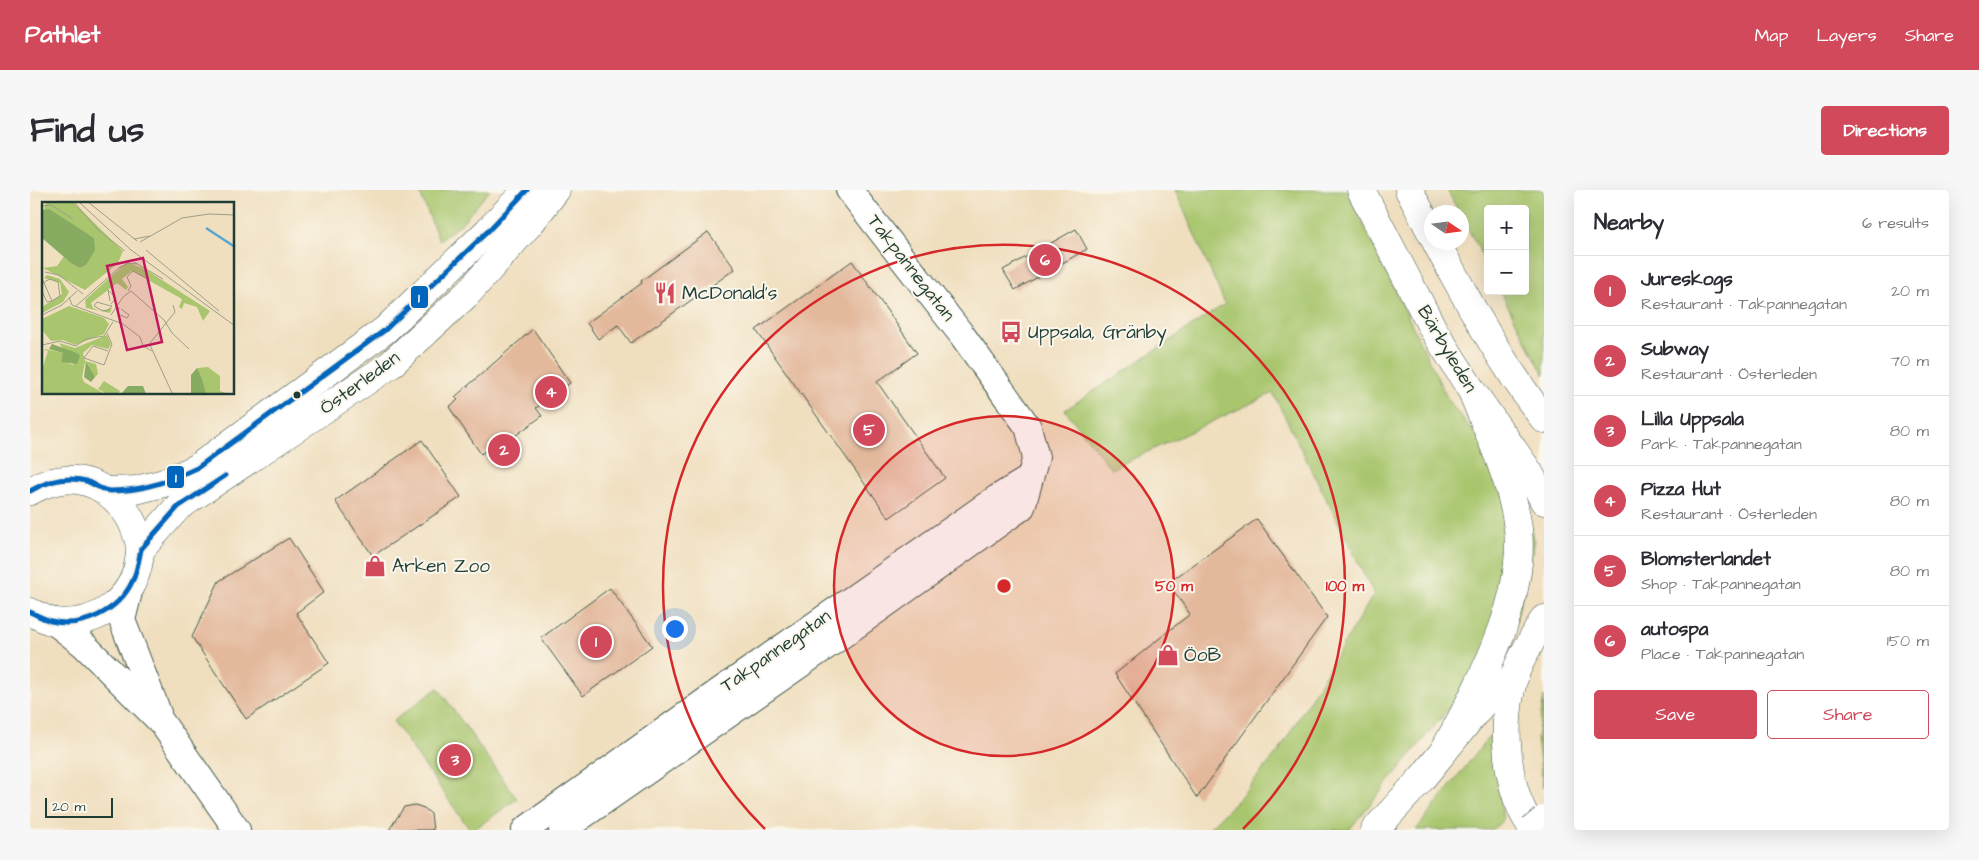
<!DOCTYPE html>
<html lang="en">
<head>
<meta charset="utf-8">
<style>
	:root { --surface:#fff; --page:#f7f7f7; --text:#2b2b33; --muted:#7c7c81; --line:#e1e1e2; --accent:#d1495b }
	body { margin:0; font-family:"Architects Daughter",sans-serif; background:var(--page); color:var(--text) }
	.controls { position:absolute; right:15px; top:15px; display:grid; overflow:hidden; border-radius:5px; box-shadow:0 5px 20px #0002 }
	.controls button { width:45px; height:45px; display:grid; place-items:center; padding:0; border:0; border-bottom:1px solid var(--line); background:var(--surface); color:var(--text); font:25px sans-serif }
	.compass { position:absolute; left:1394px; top:15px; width:45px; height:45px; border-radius:50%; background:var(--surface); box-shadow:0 5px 20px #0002; rotate:103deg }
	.scale { position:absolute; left:15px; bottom:12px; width:68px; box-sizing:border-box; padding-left:5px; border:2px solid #1f3d34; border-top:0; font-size:14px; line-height:18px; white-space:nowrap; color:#1f3d34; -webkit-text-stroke:4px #fbf7ec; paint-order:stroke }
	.you { position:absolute; left:644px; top:438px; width:18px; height:18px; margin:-12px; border:4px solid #fff; border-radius:50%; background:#1a73e8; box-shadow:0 0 0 8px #1a73e833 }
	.badge { display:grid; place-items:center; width:32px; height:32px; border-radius:50%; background:var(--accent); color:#fff; font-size:16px; font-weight:700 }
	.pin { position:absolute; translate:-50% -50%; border:2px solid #fff; box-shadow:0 1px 5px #0006 }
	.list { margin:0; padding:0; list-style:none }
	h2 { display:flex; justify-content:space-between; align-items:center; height:65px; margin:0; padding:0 20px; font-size:21px }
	h2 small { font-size:16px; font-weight:400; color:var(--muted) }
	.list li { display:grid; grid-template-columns:32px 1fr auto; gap:15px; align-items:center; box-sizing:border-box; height:70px; padding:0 20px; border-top:1px solid var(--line) }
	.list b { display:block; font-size:19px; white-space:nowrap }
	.list p { margin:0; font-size:16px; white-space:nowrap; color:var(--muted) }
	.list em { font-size:16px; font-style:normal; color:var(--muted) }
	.actions { display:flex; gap:10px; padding:15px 20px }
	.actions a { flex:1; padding:11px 0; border:1px solid var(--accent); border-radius:5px; text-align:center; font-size:18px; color:var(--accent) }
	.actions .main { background:var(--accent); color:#fff }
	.map { position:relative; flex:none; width:1514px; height:640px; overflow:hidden; border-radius:5px }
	header { display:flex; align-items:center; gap:30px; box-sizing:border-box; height:70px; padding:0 25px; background:var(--accent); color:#fff }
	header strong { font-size:24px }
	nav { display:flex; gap:28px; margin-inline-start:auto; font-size:18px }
	.intro { display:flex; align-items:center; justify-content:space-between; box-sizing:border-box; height:120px; padding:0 30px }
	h1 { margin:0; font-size:35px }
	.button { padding:12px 22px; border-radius:5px; background:var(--accent); color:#fff; font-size:18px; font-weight:700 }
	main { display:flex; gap:30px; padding:0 30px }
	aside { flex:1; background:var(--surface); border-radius:5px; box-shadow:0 5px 20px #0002 }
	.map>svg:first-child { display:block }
</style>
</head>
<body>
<header>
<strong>Pathlet</strong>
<nav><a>Map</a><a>Layers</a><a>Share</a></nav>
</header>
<div class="intro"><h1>Find us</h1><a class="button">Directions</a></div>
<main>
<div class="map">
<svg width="1514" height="640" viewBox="0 0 1514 640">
	<rect width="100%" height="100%" fill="#fbf7ec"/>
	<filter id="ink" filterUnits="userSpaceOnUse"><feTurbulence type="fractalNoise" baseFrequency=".02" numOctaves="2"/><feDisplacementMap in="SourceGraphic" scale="10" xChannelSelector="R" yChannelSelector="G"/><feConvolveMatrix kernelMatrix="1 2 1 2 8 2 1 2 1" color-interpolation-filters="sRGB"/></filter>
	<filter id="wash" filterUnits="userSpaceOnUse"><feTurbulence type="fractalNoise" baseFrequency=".0096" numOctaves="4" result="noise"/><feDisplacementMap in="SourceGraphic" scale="20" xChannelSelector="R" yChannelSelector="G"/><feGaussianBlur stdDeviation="1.12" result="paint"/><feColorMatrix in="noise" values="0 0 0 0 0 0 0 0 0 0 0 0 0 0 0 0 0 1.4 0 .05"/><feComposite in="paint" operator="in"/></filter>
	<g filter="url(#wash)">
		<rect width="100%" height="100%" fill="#f0dfbf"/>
		<g fill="#a9c66e" stroke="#648251">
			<polygon points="386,0 460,0 430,35 409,50 391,6"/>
			<polygon points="1145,0 1317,0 1419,212 1481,288 1505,351 1484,439 1319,640 1177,640 1211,606 1249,561 1344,404 1243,203 1081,279 1035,220 1195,114"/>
			<polygon points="1417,0 1514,0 1514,185 1470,101 1495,101 1495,19 1458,19 1458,77 1432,27 1432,22 1429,22"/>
			<polygon points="408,498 487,609 443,640 440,640 363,531"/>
			<polygon points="1514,507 1514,597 1513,598 1507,548"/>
			<polygon points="1462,543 1473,630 1462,640 1386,640"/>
		</g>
		<g id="blocks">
			<g fill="#e3b89b">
				<polygon points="1046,39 1057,59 985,100 973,80"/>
				<polygon points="678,42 705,79 601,153 588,135 568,149 557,133 612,93 611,91"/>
				<polygon points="822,71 887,163 847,192 915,288 859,328 726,140"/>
				<polygon points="503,139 540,193 506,218 512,226 482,248 488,257 470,270 461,257 451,264 419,217 428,210 425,207"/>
				<polygon points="392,250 431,307 343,366 305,311"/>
				<polygon points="1227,329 1297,427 1167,608 1085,484 1160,424 1138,393"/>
				<polygon points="259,348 294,402 266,423 299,473 216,529 162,447 189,391"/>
				<polygon points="580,398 622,456 553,506 511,448"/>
				<polygon points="385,615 394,618 401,624 403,640 359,640 374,617"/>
			</g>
		</g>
	</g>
	<g filter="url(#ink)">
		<use href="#blocks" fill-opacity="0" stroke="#3e5549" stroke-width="1"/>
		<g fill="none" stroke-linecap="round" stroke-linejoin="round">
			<g stroke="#3e5549" stroke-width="28">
				<g id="street">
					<polyline points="100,398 92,430 128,523"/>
					<polyline points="23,431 54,455 132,533 207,640"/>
					<polyline points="495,640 687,503 967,308 1000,288"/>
					<polyline points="532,640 801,453 992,317 1006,267 998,237 932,145 819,0"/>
				</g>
			</g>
			<g stroke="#3e5549" stroke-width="29">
				<g id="secondary">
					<path d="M 0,301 C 32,283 64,286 89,313 C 97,322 101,328 105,339 C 107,345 111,354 110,361 C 108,407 69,437 25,432 C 17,431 8,425 0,422"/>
					<polyline points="78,301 106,300 134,293 167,278 355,140 458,41 497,0"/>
					<polyline points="111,359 148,317 360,175 439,102 501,32 526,0"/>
				</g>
			</g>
			<g stroke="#3e5549" stroke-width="29">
				<g id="primary">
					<polyline points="1331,0 1403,139 1442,201 1499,282 1514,311"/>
					<polyline points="1379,0 1402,44"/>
					<path d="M 1406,52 C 1439,114 1472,174 1514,229"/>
					<path d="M 1504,640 C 1500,634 1495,627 1492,620 C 1474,581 1472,524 1485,484 C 1492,464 1504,447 1514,429"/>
				</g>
			</g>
			<g stroke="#3e5549" stroke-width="29">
				<g id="highway">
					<path d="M 1414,561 C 1449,495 1502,403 1486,326 C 1478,283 1458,242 1442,201"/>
					<polyline points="1345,640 1392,588 1453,513 1485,485"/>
				</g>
			</g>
			<use href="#street" stroke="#fff" stroke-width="26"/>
			<use href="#secondary" stroke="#fff" stroke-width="28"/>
			<use href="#primary" stroke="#fff" stroke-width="28"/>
			<use href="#highway" stroke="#fff" stroke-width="28"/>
			<g stroke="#3e5549" stroke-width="29" stroke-linecap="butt">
				<polyline id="highway-bridge" points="1502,640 1514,630"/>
			</g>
			<use href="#highway-bridge" stroke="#fff" stroke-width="28"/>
			<g stroke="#fbf7ec" stroke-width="9">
				<g id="bus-1">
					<path d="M 0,301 C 17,291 36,286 56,291 C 64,294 72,301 81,301 C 113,301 139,291 167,278 L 355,140 L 458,41 L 497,0"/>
					<polyline points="111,359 148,317 195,286"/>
					<path d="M 0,422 C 7,425 14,429 21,431 C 52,439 88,421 102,392 C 107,382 109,370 111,359"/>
				</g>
			</g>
			<use href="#bus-1" stroke="#0065bd" stroke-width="5"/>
		</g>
	</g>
	<circle cx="974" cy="396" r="170" fill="#d62828" fill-opacity=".12"/>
	<g fill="none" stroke="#d62828" stroke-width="2.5">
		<circle cx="974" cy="396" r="170"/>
		<path d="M735 639A341 341 0 1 1 1213 639"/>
	</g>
	<defs>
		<g id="restaurant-bare" transform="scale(1.725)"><path d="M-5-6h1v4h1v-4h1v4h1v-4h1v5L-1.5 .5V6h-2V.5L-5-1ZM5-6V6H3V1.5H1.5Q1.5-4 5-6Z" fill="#d1495b" stroke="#fbf7ec" stroke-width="2.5" paint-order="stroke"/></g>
		<g id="bus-bare" transform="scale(1.725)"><path d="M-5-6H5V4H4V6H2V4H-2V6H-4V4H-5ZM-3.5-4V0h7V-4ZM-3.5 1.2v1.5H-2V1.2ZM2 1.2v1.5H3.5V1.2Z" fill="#d1495b" stroke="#fbf7ec" stroke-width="2.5" paint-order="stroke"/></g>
		<g id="shop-bare" transform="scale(1.725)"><path d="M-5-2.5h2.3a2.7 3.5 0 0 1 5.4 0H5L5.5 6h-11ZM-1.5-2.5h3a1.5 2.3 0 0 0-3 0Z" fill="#d1495b" stroke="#fbf7ec" stroke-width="2.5" paint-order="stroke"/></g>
	</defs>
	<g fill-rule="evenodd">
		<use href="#restaurant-bare" x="635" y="103"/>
		<use href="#bus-bare" x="981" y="142"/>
		<use href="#shop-bare" x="345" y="376"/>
		<use href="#shop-bare" x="1138" y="465"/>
	</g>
	<circle fill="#1f3d34" stroke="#fbf7ec" stroke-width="2" cx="267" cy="205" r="4.5"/>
	<g text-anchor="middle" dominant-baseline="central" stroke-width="4" stroke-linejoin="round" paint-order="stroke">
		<g font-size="19" fill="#1f3d34" stroke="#fbf7ec">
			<text transform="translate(881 78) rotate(52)">Takpannegatan</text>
			<text transform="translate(1417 159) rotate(59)">Bärbyleden</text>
			<text transform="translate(330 193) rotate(-36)">Österleden</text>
			<text transform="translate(746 461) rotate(-35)">Takpannegatan</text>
		</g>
		<g font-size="19" fill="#1f3d34" stroke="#fbf7ec" text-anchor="start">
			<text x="652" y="103">McDonald's</text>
			<text x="998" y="142">Uppsala, Gränby</text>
			<text x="362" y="376">Arken Zoo</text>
			<text x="1154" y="465">ÖoB</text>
		</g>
	</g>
	<g transform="translate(12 12)">
		<rect width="192" height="192" fill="#f0dfbf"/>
		<path d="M 4,0 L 31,0 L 81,49 L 76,61 L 43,88 L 1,66 L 15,64 L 23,53 L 38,66 L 44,63 L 52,36 L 2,7 ZM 85,60 L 103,67 L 168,109 L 161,119 L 155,105 L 142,101 L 140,107 L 137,105 L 140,97 L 90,69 L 80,77 L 86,85 L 84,88 L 75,81 L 49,101 L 51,106 L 58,109 L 70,106 L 68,111 L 44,106 L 43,98 ZM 5,73 L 18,77 L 27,90 L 21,100 L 0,111 L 0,105 L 20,92 L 18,81 L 2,76 ZM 27,104 L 62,116 L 67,122 L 62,132 L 33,143 L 21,138 L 9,139 L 0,128 L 0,117 ZM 65,133 L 69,142 L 66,147 L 50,143 L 41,151 L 43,159 L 54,162 L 56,172 L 53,175 L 43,160 L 40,175 L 42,180 L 63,192 L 0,192 L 0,168 L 6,149 L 3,148 L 0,157 L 3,147 L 22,151 L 19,159 L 32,163 L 17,141 L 33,146 ZM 166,165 L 178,174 L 178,189 L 187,192 L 164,192 L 155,166 ZM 62,179 L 78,189 L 76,192 L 65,192 L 56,187 Z" fill="#a9c66e"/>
		<path d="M 7,7 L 52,36 L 53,48 L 44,63 L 38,66 L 29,61 L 0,36 L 0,8 ZM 10,142 L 35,151 L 38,154 L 35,162 L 19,160 L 21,151 L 7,147 ZM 44,160 L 53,175 L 49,180 L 42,175 ZM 155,166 L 160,177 L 164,192 L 149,192 L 149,173 ZM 86,184 L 101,184 L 104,192 L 79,192 Z" fill="#86ab61"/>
		<path fill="none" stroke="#57a6d1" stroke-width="2.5" d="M 164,26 L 193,45"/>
		<path fill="none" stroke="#9c9e87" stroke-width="1" d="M 32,0 L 56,28 L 83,49M 37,0 L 89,48 L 193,124M 46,0 L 95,39M 0,4 L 9,3 L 31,17M 92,37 L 108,34M 98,40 L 140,16 L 167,12 L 193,13M 104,48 L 177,109M 92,60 L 121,77M 77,66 L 86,61 L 95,62M 3,70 L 17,73 L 41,92M 0,76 L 2,81 L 10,99 L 18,94 L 16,80 L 8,77 L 4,79 L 2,81 L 0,81M 0,89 L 5,100 L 10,99M 86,89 L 89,84 L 85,75 L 91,69 L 106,77M 27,95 L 30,103 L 81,122 L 98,135 L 101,144 L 110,149M 68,99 L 66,88 L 74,96 L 69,102M 55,100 L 65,103 L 70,104 L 65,109 L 59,108 L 52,104 ZM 34,104 L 79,64M 77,105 L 76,112 L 85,116 L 87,113 L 79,107M 0,113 L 20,103 L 35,89M 69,113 L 81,95 L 89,89 L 122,118 L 130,131 L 147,147M 65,131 L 70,142 L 62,163 L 42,156 L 51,144 L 66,149M 108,141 L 133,110 L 131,103M 0,143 L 18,139 L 34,144 L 44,137 L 62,134 L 71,120M 108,143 L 131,193"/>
		<path fill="#c2185b" fill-opacity="0.15" stroke="#c2185b" stroke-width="2.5" d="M 101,56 L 120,140 L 85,148 L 65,64 Z"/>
		<rect width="192" height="192" fill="none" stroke="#1f3d34" stroke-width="2.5"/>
	</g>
	<circle cx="974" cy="396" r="8" fill="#d62828" stroke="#fbf7ec" stroke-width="2.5"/>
	<g font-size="15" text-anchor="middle" font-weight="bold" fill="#d62828" stroke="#fbf7ec" stroke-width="4" stroke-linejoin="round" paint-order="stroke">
		<text x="1144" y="401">50 m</text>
		<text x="1315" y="401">100 m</text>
	</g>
	<g stroke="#fbf7ec" stroke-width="2">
		<rect x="380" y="95" width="19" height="24" rx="5" fill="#0065bd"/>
		<rect x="136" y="275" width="19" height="24" rx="5" fill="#0065bd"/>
	</g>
	<g font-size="14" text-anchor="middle" font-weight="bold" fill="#fff">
		<text x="389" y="112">1</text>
		<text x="146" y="292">1</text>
	</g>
</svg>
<div class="controls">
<button>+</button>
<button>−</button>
</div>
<svg class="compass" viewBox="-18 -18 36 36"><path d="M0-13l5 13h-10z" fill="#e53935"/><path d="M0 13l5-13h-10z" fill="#7c7c81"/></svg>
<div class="scale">20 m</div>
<div class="you"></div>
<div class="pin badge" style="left:566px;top:452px">1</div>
<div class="pin badge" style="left:474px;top:260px">2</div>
<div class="pin badge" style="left:425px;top:570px">3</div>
<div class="pin badge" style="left:521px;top:202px">4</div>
<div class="pin badge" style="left:839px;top:240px">5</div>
<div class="pin badge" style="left:1015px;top:70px">6</div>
</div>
<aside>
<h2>Nearby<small>6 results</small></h2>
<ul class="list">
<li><span class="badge">1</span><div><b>Jureskogs</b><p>Restaurant · Takpannegatan</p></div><em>20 m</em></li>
<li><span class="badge">2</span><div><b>Subway</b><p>Restaurant · Österleden</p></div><em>70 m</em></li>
<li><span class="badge">3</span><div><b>Lilla Uppsala</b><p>Park · Takpannegatan</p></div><em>80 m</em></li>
<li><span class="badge">4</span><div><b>Pizza Hut</b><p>Restaurant · Österleden</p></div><em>80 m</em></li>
<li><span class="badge">5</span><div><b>Blomsterlandet</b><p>Shop · Takpannegatan</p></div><em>80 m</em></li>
<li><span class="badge">6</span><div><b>autospa</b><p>Place · Takpannegatan</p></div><em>150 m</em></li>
</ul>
<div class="actions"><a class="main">Save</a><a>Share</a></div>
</aside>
</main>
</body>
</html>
